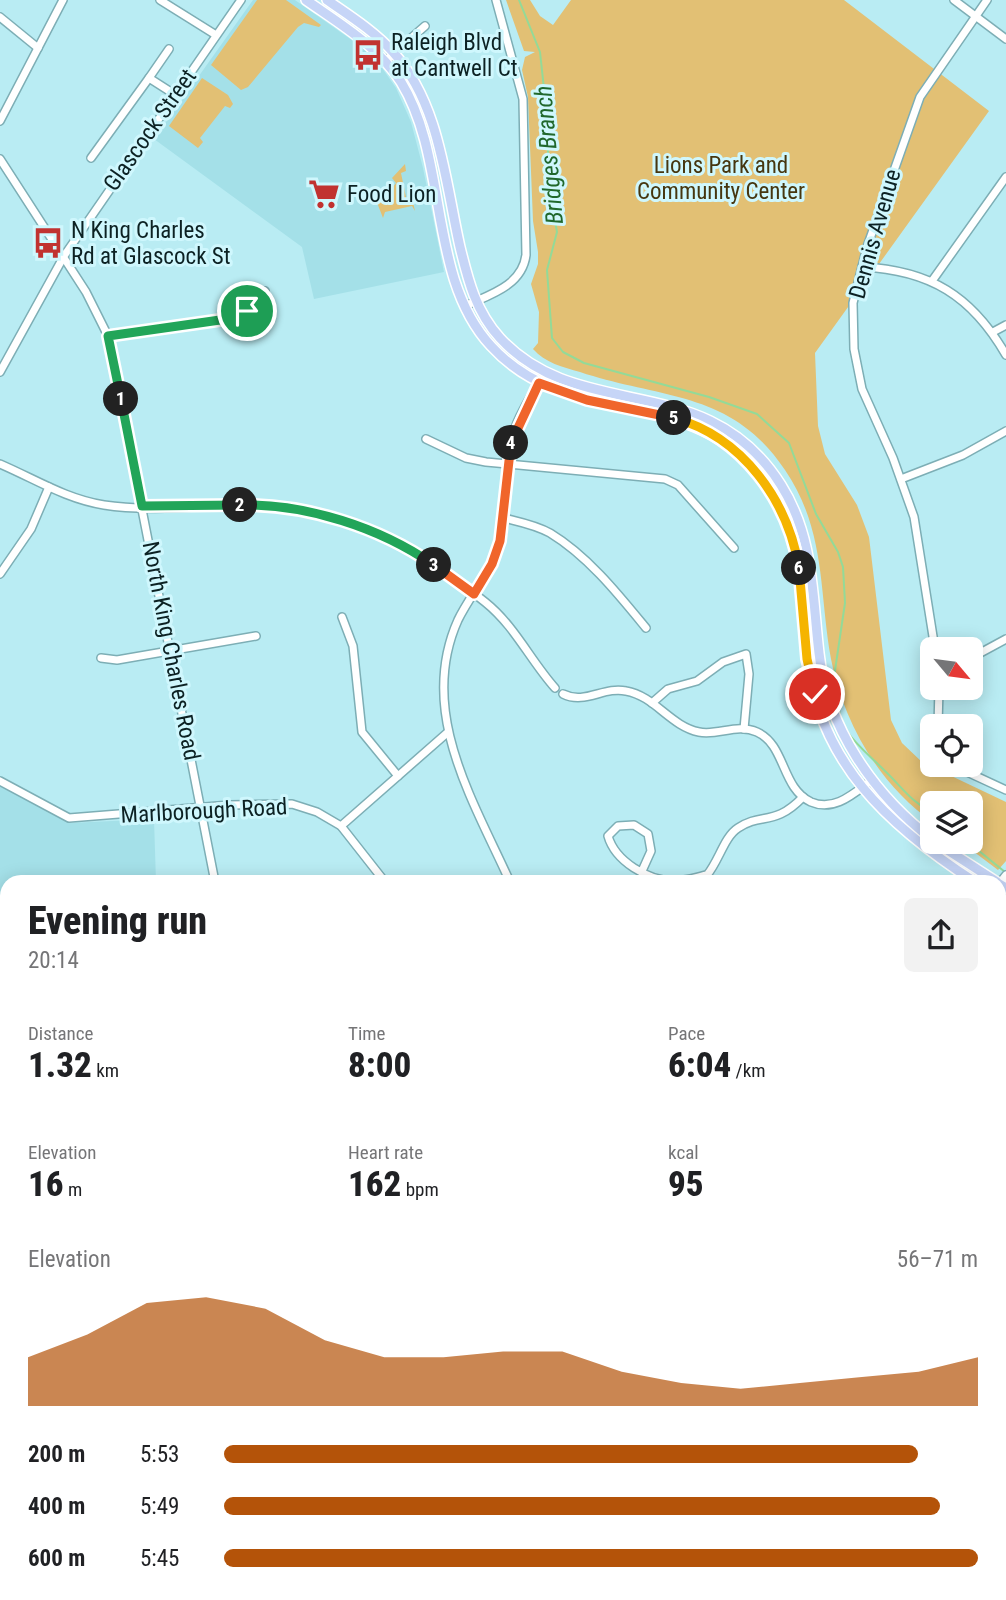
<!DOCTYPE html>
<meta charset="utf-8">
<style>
:root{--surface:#fff;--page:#f2f2f2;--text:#202124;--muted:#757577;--accent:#b45309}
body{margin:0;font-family:"Roboto Condensed",sans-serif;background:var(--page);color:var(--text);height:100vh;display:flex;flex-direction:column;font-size:26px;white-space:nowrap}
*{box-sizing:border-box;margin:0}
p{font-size:23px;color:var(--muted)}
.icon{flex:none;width:38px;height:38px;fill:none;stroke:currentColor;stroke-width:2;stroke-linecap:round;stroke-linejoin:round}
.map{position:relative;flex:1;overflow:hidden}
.details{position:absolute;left:0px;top:875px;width:1006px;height:726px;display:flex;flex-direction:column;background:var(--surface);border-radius:21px 21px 0 0;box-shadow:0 4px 18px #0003}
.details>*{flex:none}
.needle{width:46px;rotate:119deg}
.fabs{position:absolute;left:920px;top:637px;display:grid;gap:14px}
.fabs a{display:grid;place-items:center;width:63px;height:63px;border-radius:10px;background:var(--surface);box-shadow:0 4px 18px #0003;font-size:35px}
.pin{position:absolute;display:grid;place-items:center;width:60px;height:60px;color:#fff;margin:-30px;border:4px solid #fff;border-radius:50%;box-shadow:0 2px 7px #0007}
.km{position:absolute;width:35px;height:35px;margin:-18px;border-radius:50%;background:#222;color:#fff;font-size:19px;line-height:35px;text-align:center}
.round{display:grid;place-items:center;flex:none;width:74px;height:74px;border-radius:10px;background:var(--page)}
.overview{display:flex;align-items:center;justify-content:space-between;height:119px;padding:0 28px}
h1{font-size:38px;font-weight:800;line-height:52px}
.figures{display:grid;grid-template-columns:repeat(3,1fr);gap:10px;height:119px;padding:7px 28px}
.figures div{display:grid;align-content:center}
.figures b{font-size:35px;font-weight:800}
.figures small{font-size:19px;font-weight:400}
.figures p{font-size:19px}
.chart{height:196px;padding:14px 28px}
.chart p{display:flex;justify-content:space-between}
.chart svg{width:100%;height:126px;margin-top:7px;fill:var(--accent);opacity:.7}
ul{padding:0 28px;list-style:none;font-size:23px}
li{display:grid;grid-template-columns:112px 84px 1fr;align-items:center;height:52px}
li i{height:18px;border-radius:9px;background:var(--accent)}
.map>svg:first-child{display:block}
</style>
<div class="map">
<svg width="1006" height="1600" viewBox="0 0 1006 1600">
<rect width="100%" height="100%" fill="#b9ecf3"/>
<g fill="#a4e0e8">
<polygon points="253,0 295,0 373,55 396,88 411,122 423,168 444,272 314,299 302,247 154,139"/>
<polygon points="0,786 70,823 154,819 156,882 7,882 7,1064 0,1052"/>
</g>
<g fill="#e2c074">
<polygon points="257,0 286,0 321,25 319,27 304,23 298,27 248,87 241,90 211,65"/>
<path d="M 506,0 L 530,0 L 540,16 L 553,25 L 571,0 L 844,0 L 989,111 L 815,353 L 818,426 L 825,454 L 857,505 L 869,537 L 891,720 L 902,743 L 922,762 L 1006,802 L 1006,861 L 998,870 L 961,842 L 971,842 L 971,803 L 933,803 L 933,822 C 880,786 843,722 831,659 C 819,592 826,530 785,470 C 732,390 660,399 580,372 C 563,367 545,363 533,349 L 538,343 L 539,312 L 531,284 L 538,264 L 538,252 L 533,221 L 528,97 L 522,70 L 525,57 L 535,52 L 524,51 Z"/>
<polygon points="202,78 228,95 233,104 230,108 225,106 200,138 203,142 198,148 169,126"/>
<polygon points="405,164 406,171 401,173 407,202 413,202 415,211 412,206 385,212 383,218 376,200 377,197 382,201 396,183 392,178"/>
<polygon points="1006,1118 1006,1497 999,1493 999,1121"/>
<polygon points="0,1279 7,1283 7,1594 186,1594 164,1600 0,1600"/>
<polygon points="999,1563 1006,1566 1006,1600 193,1600 213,1594 369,1594 399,1598 407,1594 999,1594"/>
</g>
<polygon fill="#93da98" points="113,1594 213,1594 193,1600 94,1600"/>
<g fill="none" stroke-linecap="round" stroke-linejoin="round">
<g stroke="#93da98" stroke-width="2">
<polyline points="519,0 540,52 548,126 548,183 557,232 547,270 552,338 563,352 584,363 709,397 757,414 789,443 816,514 838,552 843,567 845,603 833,684 840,715"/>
<path d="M 846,730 C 857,746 870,756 884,770 C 901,786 911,802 933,813"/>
<polyline points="968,842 1005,872"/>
</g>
<defs>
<g id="minor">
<polyline points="160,0 216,35"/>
<polyline points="954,0 1006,39"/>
<polyline points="0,17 38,48"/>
<polyline points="385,61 425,26"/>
<polyline points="149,78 169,49"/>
<polyline points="0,121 63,0"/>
<polyline points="91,158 149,78 174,94"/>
<polyline points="0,159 86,292 108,336 215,882"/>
<path d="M 862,267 C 930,270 972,296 1006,355"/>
<polyline points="932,281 1006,177"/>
<path d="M 465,306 C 489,295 522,286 526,255 L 523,99 L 496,0"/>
<polyline points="993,332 1006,325"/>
<polyline points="108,336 220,320 247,311 265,291"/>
<polyline points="0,372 64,256 241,0"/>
<polyline points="426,439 466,458 486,462 665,479 678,485 734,548"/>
<path d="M 0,464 C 35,479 66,499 104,505 C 155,513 211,503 263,505 C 344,507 424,553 485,602 C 515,626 530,660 555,688"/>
<polyline points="901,479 963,455 1006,431"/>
<path d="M 504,518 C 520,522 536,525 550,533 C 588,556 619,595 646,628"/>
<polyline points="0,574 31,529 49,487"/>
<polyline points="342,617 353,646 362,732 398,776"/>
<polyline points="935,649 914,517 893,458 862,389 854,349 853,303 867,247 920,97 987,0"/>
<polyline points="101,658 117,660 256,636"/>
<polyline points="971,658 1006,639"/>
<path d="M 563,694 C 585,705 604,686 626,691 C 655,696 670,726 699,732 C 718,736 737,723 757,732 C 786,745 781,788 811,802 C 834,812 853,794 872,780"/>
<polyline points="652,703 668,689 697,681 723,662 746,654 749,674 744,729"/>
<polyline points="938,726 939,688"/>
<polyline points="933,745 929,756 933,758"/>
<polyline points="952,765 1006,790"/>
<polyline points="0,781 69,818 230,805 292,804 317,812 341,826 385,882"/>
<polyline points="341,826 447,733"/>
<path d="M 642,871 L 651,851 L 648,834 L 634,825 L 618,826 L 608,836 C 615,861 648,881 674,881 C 685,881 697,877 707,875 C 719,861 724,837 738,828 C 762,812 774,827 803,797"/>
<path d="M 510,882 C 473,800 417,711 458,620 C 471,593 493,570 501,540 C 509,506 502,468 513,434 C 519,413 534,392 545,373"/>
<polyline points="999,884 1006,875"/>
<polyline points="0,1164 7,1162"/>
<polyline points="0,1269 7,1273"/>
</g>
<g id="major">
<path d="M 306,0 C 340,24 378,46 401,82 C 449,160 427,277 491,346 C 572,435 699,378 771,491 C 802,541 801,597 807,653 C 817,762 890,827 975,882"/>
<path d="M 327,0 C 350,16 374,31 393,52 C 440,104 445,181 460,247 C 468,280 476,312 500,338 C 580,425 707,367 781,485 C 814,537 812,594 819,653 C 827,728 874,795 933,840"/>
<polyline points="935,842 997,882"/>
<polyline points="999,884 1006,888"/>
<polyline points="999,898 1006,903"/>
</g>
</defs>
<use href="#minor" stroke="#7daeb5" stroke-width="10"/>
<use href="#major" stroke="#fff" stroke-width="12"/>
<use href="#minor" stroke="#fff" stroke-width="7"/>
<use href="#major" stroke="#c6d5f7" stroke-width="9"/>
</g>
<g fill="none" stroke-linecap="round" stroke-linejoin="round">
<defs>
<polyline id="split-1" points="121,399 108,336 220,320 247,311"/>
<polyline id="split-2" points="121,399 142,506 240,505"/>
<path id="split-3" d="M 240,505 C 307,504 379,527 434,565"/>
<polyline id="split-4" points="434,565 474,594 492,564 500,541 511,443"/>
<polyline id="split-5" points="511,443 539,383 587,400 674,418"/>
<path id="split-6" d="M 674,418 C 743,437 788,501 799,568"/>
<polyline id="split-7" points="799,568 807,659 815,694"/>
</defs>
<use href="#split-1" stroke="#fff" stroke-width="14"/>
<use href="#split-2" stroke="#fff" stroke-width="14"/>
<use href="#split-3" stroke="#fff" stroke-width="14"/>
<use href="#split-4" stroke="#fff" stroke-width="14"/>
<use href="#split-5" stroke="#fff" stroke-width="14"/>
<use href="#split-6" stroke="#fff" stroke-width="14"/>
<use href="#split-7" stroke="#fff" stroke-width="14"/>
<use href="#split-1" stroke="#22a559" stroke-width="9"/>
<use href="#split-2" stroke="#22a559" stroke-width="9"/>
<use href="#split-3" stroke="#22a559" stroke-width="9"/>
<use href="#split-4" stroke="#f0652b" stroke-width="9"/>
<use href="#split-5" stroke="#f0652b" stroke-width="9"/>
<use href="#split-6" stroke="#f5b400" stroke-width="9"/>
<use href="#split-7" stroke="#f5b400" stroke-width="9"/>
</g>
<defs>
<symbol id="bus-bare" viewBox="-9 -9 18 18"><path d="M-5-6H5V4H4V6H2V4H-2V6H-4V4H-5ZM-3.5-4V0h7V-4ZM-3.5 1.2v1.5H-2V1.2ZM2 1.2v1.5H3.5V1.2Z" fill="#c13230" stroke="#cff7fd" stroke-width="2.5" paint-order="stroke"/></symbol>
<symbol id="supermarket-bare" viewBox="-9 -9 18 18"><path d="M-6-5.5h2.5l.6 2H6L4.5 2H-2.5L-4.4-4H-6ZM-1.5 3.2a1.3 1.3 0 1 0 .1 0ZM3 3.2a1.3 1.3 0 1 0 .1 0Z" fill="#c13230" stroke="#cff7fd" stroke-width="2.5" paint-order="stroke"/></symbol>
</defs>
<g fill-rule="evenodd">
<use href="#bus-bare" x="346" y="33" width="44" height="44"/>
<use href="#supermarket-bare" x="302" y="172" width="44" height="44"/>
<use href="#bus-bare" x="26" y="221" width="44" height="44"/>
</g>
<g text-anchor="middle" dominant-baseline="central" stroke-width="6" stroke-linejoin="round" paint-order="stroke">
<g font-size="23" fill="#0c2123" stroke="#cff7fd" text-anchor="start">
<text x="391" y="42">Raleigh Blvd<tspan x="391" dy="26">at Cantwell Ct</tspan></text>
<text x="347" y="194">Food Lion</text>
<text x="71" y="230">N King Charles<tspan x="71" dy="26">Rd at Glascock St</tspan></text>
</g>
<g font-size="23" fill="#0c2123" stroke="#cff7fd">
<text transform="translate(150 130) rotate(-55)">Glascock Street</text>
<text transform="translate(875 234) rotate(-74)">Dennis Avenue</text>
<text transform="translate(171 651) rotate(79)">North King Charles Road</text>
<text transform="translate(204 811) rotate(-3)">Marlborough Road</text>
</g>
<g font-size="23" fill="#46360f" stroke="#cff7fd">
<text x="721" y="165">Lions Park and<tspan x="721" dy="26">Community Center</tspan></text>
</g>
<g font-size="24" font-style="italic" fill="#20682c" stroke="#cff7fd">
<text transform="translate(549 155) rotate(-95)">Bridges Branch</text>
</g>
</g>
</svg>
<div class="fabs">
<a><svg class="needle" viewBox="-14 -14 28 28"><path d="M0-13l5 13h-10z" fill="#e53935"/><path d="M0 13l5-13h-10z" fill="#757577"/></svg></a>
<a><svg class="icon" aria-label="locate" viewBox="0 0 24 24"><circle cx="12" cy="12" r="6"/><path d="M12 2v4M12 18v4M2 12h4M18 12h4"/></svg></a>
<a><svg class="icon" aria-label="layers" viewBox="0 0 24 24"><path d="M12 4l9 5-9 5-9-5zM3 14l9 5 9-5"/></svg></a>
</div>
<div class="pin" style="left:247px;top:311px;background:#1e9e55"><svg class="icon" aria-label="arrive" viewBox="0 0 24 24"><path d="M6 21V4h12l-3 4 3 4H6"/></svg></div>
<div class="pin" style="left:815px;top:694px;background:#d93025"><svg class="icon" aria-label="check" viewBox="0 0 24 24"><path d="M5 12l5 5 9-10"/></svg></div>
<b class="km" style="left:121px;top:399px">1</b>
<b class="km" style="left:240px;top:505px">2</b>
<b class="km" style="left:434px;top:565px">3</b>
<b class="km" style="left:511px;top:443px">4</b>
<b class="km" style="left:674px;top:418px">5</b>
<b class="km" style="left:799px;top:568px">6</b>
<section class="details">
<div class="overview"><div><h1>Evening run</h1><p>20:14</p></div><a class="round"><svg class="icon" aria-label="share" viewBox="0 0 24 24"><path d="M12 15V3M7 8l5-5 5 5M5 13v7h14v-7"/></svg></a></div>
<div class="figures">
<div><p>Distance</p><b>1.32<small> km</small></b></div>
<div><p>Time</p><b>8:00</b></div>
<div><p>Pace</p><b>6:04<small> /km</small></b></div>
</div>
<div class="figures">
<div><p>Elevation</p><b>16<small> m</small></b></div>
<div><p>Heart rate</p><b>162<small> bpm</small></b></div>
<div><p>kcal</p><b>95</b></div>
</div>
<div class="chart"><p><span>Elevation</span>56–71 m</p>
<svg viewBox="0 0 160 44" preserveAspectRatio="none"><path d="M0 44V27L10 19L20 8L30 6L40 10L50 21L60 27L70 27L80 25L90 25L100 32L110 36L120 38L130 36L140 34L150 32L160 27V44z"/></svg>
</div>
<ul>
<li><b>200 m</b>5:53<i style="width:92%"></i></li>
<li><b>400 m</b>5:49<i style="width:95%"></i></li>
<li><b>600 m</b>5:45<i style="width:100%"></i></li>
</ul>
</section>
</div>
